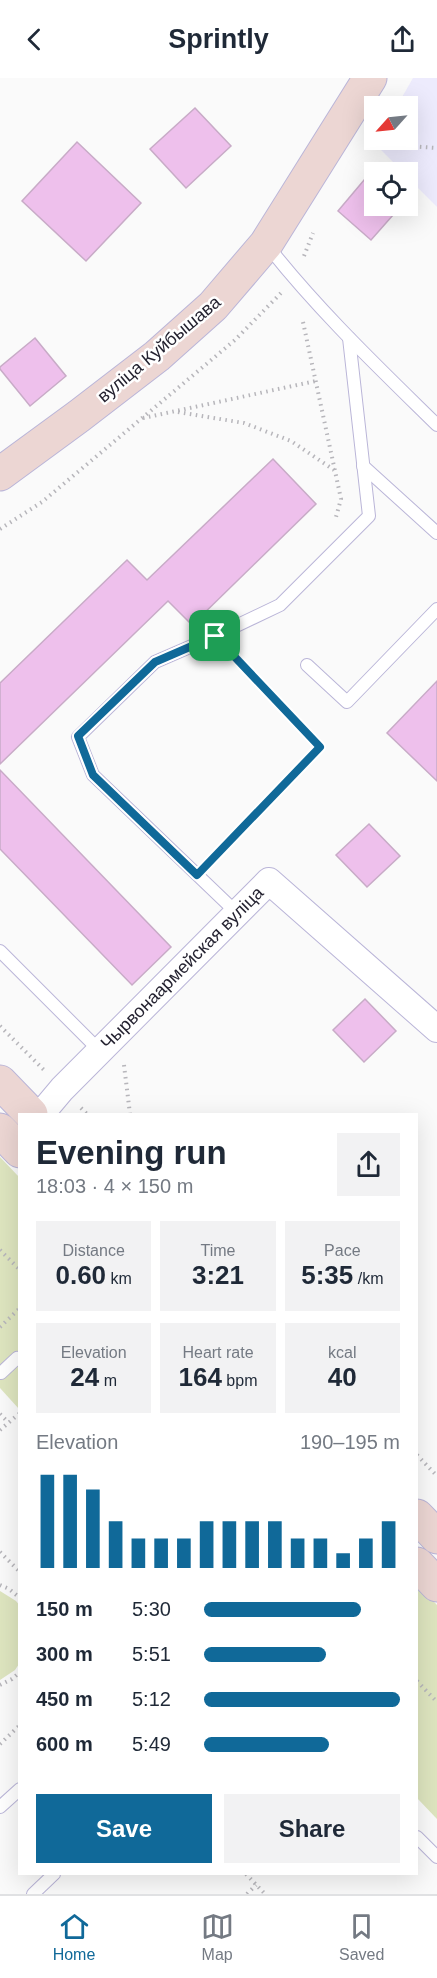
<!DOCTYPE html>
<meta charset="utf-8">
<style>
:root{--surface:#fff;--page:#f2f2f3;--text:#1f2937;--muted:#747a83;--line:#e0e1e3;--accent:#106999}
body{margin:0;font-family:Arial,sans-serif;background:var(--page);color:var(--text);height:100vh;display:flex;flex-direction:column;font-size:22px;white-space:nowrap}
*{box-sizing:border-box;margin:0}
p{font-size:20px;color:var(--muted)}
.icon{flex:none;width:33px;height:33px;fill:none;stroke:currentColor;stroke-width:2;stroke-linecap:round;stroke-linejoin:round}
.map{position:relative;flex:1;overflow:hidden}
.side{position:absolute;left:18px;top:1035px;width:400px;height:762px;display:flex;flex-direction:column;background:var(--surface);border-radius:0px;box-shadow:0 6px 24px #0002}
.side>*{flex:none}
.needle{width:39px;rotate:243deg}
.tools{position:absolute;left:364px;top:18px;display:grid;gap:12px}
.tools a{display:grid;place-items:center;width:54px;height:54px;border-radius:0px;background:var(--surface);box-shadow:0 6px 24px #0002;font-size:30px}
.pin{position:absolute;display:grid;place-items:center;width:51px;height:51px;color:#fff;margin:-26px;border-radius:12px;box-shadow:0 3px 9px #0006}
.round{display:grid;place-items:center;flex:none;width:63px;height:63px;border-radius:0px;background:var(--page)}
.overview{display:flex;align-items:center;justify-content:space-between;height:102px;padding:0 18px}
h1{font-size:33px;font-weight:700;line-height:45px}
.metrics{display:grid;grid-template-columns:repeat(3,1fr);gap:9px;height:102px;padding:6px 18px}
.metrics div{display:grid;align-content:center;border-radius:0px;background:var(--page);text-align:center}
.metrics b{font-size:26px;font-weight:700}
.metrics small{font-size:16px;font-weight:400}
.metrics p{font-size:16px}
.chart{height:168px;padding:12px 18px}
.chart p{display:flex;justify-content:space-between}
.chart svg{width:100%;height:108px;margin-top:6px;stroke:var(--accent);stroke-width:6}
.action{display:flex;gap:12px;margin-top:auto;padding:12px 18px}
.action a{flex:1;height:69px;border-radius:0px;background:var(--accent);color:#fff;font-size:24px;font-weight:700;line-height:69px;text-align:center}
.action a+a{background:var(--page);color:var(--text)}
ul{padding:0 18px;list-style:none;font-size:20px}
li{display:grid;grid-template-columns:96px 72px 1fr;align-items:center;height:45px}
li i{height:15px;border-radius:8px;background:var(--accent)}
header{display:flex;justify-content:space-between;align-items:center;height:78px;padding:0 18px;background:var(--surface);font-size:27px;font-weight:700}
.tabs{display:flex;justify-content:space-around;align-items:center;height:84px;border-top:2px solid var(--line);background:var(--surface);font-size:16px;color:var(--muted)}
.tabs a{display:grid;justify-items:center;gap:3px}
.tabs .active{color:var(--accent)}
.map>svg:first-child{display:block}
</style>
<header><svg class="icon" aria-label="back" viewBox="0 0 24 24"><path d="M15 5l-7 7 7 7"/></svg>Sprintly<svg class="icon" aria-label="share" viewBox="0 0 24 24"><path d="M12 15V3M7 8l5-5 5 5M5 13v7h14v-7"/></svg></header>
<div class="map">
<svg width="437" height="1816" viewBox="0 0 437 1816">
<rect width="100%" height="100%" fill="#fafafa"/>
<polygon fill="#edebfd" points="413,0 437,0 437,129 408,100 408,94 403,94 375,66 377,62 408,62 408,28 397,28"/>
<g fill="#dee5bf">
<polygon points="0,1079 19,1099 19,1331 0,1310"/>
<polygon points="417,1506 437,1527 437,1741 417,1720"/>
<polygon points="0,1513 16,1523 20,1528 19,1586 15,1592 0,1602"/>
</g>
<g fill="#eec0ec" stroke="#c8abc7" stroke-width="1.5">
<polygon points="195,30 231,68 186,110 150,71"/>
<polygon points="77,64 141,125 86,183 22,123"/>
<polygon points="375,89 375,128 401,128 371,162 338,133"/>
<polygon points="35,260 66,298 30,328 0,291 0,289"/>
<polygon points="273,381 316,426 192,547 168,523 0,686 0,605 127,482 147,502"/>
<polygon points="437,603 437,703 387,655"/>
<polygon points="0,692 171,869 132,907 0,771"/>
<polygon points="369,746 400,778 367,809 336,777"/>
<polygon points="365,921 396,953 364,984 333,952"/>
</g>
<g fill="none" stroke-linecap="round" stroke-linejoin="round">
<defs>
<g id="lane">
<path d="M 267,167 C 318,232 378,289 437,347"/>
<polyline points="363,388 437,455"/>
<polyline points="307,587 347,624 437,531"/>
<polyline points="237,835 93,697 78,659 155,584 215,558 280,527 369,438 349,260"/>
<polyline points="0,873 100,973"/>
<polyline points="1,1295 17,1280 20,1282"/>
<polyline points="0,1729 20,1711"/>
<polyline points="417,1759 437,1779"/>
<polyline points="33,1816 54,1796"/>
</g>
<polyline id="street" points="41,1036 62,1011 269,803 437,951"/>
<g id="secondary">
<polyline points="0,396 79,338 157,278 213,228 266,166 370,0"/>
<polyline points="0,1004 31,1036"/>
<polyline points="0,1052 20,1073"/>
<polyline points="417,1438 437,1459"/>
<polyline points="417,1486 437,1507"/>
</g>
</defs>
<use href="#lane" stroke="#bab5d8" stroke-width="14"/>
<use href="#street" stroke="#bab5d8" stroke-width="28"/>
<use href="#secondary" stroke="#bab5d8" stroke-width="35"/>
<g stroke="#b7b6bb" stroke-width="4" stroke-dasharray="1.5 4.5" stroke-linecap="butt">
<polyline points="366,65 437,70"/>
<polyline points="304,178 313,155"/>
<polyline points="303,244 341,421 336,439"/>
<polyline points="178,334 244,345 291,363 334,392"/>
<polyline points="143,340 316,303"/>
<polyline points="0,451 42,424 160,325 235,262 281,215"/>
<polyline points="210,783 320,669 230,574"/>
<polyline points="0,948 44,992"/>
<polyline points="124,987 130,1036"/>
<polyline points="81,1030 87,1036"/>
<polyline points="0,1172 20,1192"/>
<polyline points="0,1249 20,1230"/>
<polyline points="0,1336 8,1344"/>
<polyline points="0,1352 20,1335"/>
<polyline points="417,1377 437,1398"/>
<polyline points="0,1474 20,1494"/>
<polyline points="0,1507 9,1511 20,1520"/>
<polyline points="417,1603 437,1624"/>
<polyline points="0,1607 12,1601 20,1594"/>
<polyline points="0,1666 20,1647"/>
<polyline points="246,1796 265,1816"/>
<polyline points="247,1816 256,1807"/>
</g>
<use href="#lane" stroke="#fff" stroke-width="12"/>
<use href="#street" stroke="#fff" stroke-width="26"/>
<use href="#secondary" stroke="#ecd6d3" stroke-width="33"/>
</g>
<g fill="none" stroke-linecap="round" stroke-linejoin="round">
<defs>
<polygon id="route" points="215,558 320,669 197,797 93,697 78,658 155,584"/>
</defs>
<use href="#route" stroke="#fff" stroke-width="12"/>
<use href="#route" stroke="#106999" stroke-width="8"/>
</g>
<g text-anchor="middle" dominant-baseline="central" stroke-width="5" stroke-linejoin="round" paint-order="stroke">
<g font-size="18" fill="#252331" stroke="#fff">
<text transform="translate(159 271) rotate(-40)">вуліца Куйбышава</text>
<text transform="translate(182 890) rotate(-45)">Чырвонаармейская вуліца</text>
</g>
</g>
</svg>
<div class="tools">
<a><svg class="needle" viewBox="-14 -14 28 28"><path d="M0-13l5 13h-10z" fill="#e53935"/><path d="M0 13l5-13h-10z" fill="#747a83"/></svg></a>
<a><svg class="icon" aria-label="locate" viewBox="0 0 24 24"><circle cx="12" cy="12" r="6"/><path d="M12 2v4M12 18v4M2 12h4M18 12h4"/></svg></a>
</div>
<div class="pin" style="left:215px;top:558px;background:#1e9e55"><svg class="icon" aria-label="arrive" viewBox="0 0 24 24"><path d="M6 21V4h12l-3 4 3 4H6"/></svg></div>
<section class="side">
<div class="overview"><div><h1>Evening run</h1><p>18:03 · 4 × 150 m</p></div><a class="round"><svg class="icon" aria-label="share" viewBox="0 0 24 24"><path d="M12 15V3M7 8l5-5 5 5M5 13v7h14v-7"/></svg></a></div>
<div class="metrics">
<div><p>Distance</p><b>0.60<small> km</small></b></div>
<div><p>Time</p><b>3:21</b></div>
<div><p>Pace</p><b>5:35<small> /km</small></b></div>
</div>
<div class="metrics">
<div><p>Elevation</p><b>24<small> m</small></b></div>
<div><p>Heart rate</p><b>164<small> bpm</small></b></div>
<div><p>kcal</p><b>40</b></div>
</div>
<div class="chart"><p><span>Elevation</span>190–195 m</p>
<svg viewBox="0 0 160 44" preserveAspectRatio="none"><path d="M5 44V6M15 44V6M25 44V12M35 44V25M45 44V32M55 44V32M65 44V32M75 44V25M85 44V25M95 44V25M105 44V25M115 44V32M125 44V32M135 44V38M145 44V32M155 44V25"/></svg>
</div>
<ul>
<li><b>150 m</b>5:30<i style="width:80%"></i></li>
<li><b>300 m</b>5:51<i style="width:62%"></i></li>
<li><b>450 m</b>5:12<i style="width:100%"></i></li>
<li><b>600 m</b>5:49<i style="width:64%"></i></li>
</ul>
<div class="action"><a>Save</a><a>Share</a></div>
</section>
</div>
<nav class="tabs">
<a class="active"><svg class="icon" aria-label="home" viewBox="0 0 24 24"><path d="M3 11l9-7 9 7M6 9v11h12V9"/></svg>Home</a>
<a><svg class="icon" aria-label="map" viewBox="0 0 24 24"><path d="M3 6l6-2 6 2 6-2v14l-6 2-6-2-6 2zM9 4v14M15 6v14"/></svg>Map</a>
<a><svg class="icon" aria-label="saved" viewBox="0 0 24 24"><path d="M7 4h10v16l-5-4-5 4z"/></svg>Saved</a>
</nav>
